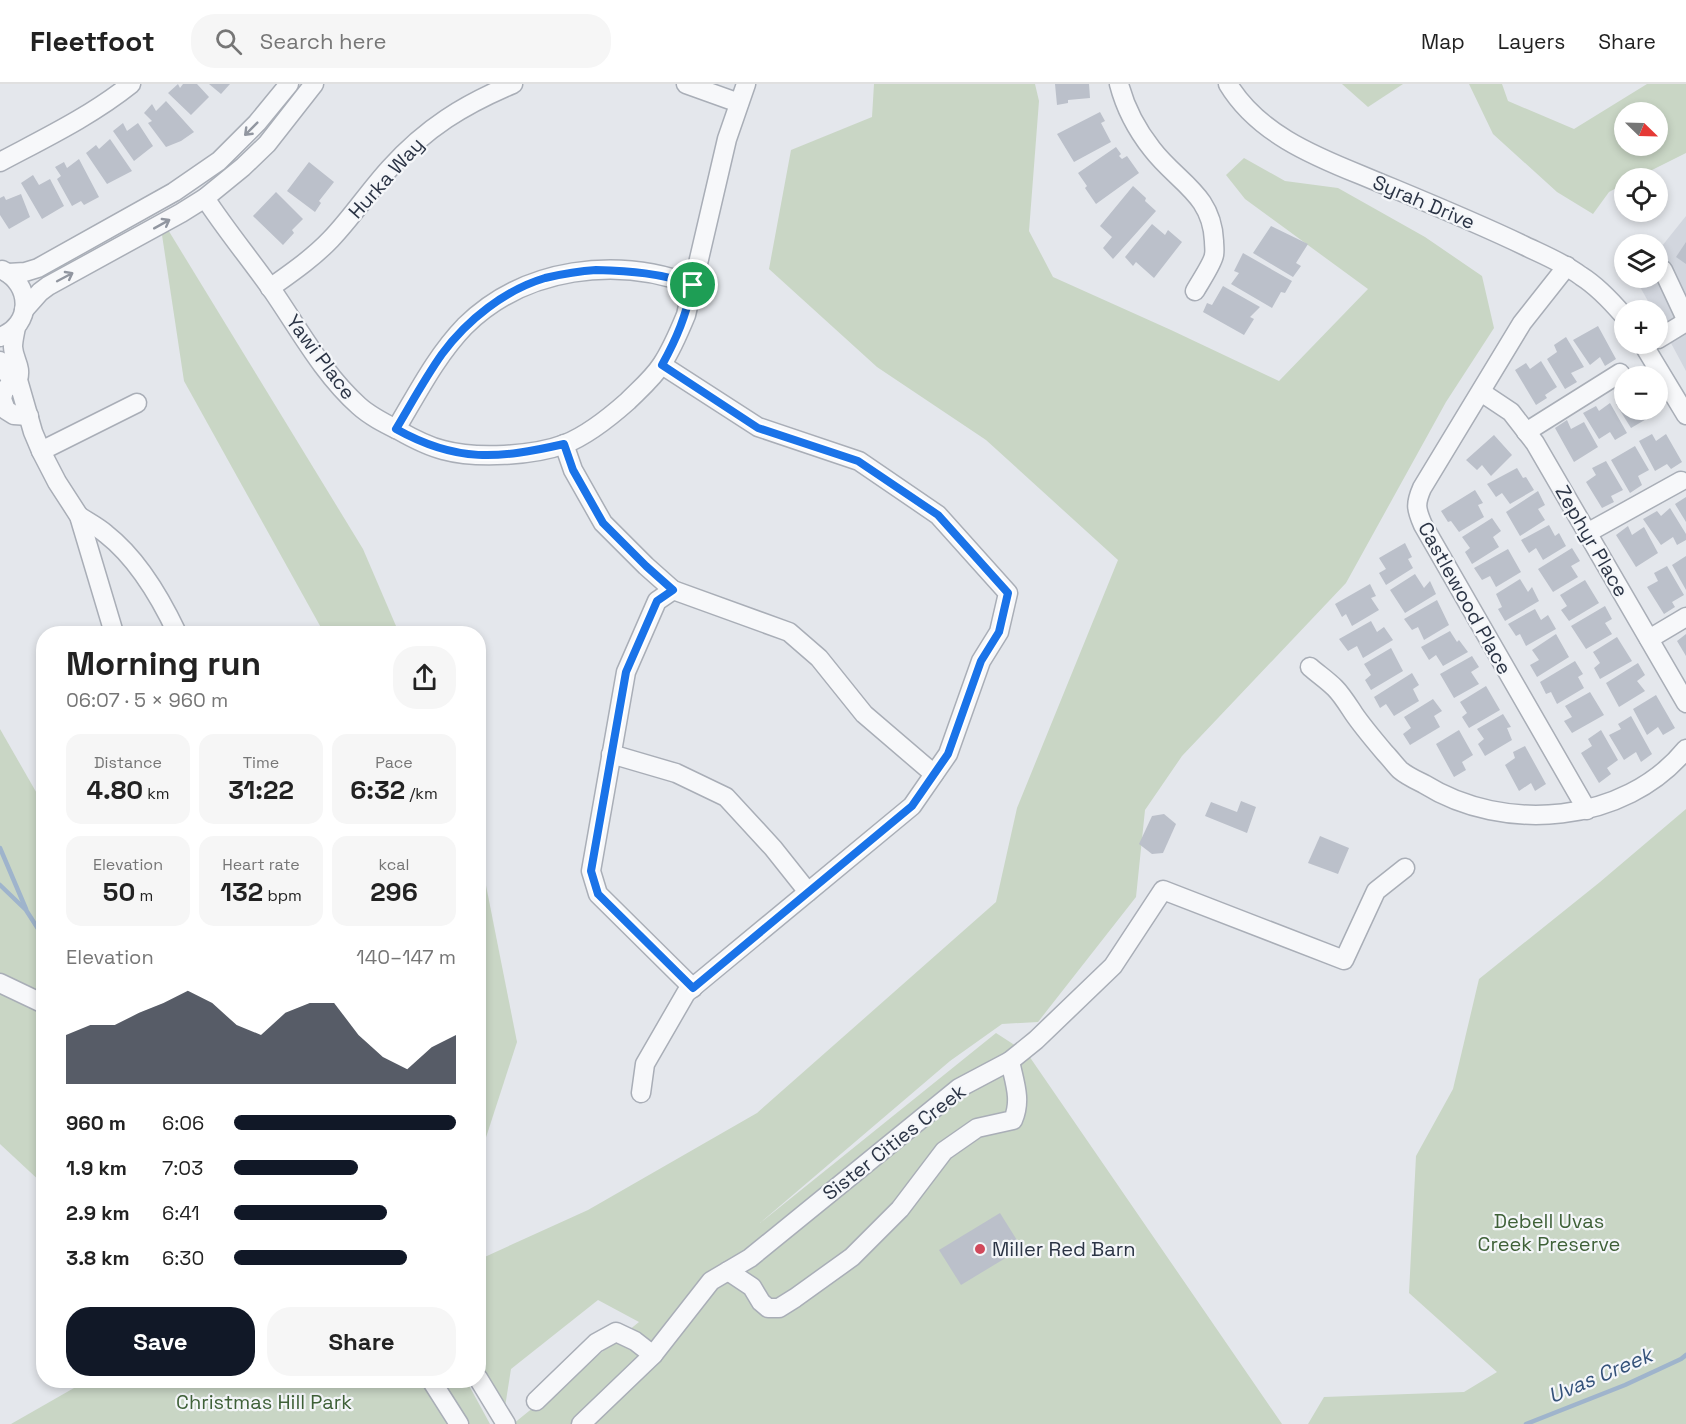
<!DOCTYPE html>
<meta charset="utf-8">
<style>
:root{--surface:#fff;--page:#f6f6f6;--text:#222;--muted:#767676;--line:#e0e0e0;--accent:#111827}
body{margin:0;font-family:"Space Grotesk",sans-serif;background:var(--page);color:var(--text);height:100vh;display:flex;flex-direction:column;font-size:22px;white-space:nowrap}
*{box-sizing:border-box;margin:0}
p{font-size:20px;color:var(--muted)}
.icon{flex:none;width:33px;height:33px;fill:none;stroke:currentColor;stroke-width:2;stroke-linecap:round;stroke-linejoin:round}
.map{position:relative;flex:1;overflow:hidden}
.panel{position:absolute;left:36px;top:542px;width:450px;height:762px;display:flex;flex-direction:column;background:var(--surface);border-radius:24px;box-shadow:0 3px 9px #0003}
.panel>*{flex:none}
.needle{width:39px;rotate:113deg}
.fabs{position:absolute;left:1614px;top:18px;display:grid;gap:12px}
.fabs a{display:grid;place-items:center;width:54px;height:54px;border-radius:50%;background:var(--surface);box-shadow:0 3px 9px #0003;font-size:30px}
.pin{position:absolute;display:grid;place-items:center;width:51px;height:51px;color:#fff;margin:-26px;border:3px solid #fff;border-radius:50%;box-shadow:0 2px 6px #0007}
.round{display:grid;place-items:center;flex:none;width:63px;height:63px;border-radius:24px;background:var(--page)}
.overview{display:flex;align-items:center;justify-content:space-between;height:102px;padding:0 30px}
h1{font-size:33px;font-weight:600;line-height:45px}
.stats{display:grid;grid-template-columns:repeat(3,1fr);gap:9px;height:102px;padding:6px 30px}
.stats div{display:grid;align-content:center;border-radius:15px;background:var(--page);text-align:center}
.stats b{font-size:26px;font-weight:600}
.stats small{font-size:16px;font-weight:400}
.stats p{font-size:16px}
.chart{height:168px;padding:12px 30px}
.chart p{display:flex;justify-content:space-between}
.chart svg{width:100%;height:108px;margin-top:6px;fill:var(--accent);opacity:.7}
.cta{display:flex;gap:12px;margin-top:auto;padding:12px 30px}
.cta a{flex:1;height:69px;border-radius:24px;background:var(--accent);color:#fff;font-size:24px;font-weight:600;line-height:69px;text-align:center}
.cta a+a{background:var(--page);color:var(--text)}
ul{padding:0 30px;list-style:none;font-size:20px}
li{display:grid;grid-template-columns:96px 72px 1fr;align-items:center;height:45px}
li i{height:15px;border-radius:8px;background:var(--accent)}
header{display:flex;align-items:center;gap:36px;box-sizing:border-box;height:84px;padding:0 30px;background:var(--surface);border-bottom:2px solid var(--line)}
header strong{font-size:28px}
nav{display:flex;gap:33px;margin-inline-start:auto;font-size:21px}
.search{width:420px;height:54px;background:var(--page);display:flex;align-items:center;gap:15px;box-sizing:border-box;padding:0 21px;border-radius:24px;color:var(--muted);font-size:22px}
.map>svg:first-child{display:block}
</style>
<header>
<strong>Fleetfoot</strong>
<div class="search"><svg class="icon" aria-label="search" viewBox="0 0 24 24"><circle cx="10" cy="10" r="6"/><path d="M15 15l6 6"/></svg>Search here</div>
<nav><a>Map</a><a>Layers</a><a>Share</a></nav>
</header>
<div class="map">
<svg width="1686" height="1340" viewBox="0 0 1686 1340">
<rect width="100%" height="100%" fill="#e4e7ec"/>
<polygon fill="#d2d6de" points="1686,132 1686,287 1658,235 1658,226 1653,226 1635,194 1658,194 1658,167"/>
<g fill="#c9d6c5" fill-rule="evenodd">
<polygon points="874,0 1035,0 1039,17 1029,147 1053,193 1171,246 1279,297 1368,205 1245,115 1226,91 1244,74 1285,97 1338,104 1425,153 1482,192 1494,244 1446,318 1346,499 1182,672 1145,726 1136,813 1038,938 1002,940 950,977 760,1139 996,949 1027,969 1282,1340 513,1340 639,1238 598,1216 511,1285 505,1323 479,1276 478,1176 588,1126 757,1029 996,818 1017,724 1118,476 986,356 877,283 769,185 791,66 872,33"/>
<polygon points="1342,0 1403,0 1368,23"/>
<path d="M 1469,0 L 1502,0 L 1508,17 L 1574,45 L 1647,0 L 1686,0 L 1686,69 L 1636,94 L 1624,94 L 1624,100 L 1609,108 L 1593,130 L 1557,108 L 1493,50 ZM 1624,28 L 1658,28 L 1658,62 L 1624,62 Z"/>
<polygon points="159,131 363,465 399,549 324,549 184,297"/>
<polygon points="0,645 43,720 43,1100 0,1060"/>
<polygon points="1686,725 1686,1340 1308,1340 1324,1313 1464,1308 1497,1288 1409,1209 1416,1072 1453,1005 1479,895 1600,798"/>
<polygon points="479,766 517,958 479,1075 478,1075"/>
<polygon points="88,1296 466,1296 490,1340 11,1340"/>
</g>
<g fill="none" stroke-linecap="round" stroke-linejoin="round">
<g stroke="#9fb4cc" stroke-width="4.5">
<polyline points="0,764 26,825"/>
<polyline points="0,801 26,826 44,854"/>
<polyline points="1526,1340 1625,1301 1681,1275 1686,1271"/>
</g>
</g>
<g fill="#bbc0ca">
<polygon points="178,0 180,4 183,0 197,0 209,13 191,31 168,9"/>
<polygon points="209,0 230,0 221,10"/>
<polygon points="1055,0 1089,0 1090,14 1068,16 1068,19 1057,21"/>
<polygon points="166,17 194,48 181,57 166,63 148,39 152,37 144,29 152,20 156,27"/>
<polygon points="1100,28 1105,37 1101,39 1111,58 1074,78 1057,50"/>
<polygon points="123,39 127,47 138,39 153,62 134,77 113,47"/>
<polygon points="110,55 132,87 107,100 86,69 96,61 99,65"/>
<polygon points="1116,63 1121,70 1119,72 1122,75 1127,72 1139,89 1096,120 1085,104 1087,102 1078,89"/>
<polygon points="79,75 99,113 84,121 81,117 72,122 57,95 61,92 55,83 64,78 67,84"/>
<polygon points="309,78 334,98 319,117 321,119 315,128 287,107"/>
<polygon points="33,91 39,101 50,95 64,122 42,135 21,99"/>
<polygon points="1133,102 1146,114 1145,117 1156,127 1113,175 1103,164 1112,153 1100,142"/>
<polygon points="276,108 303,135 292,146 294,149 283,161 253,132"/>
<polygon points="21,110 30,133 9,145 0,131 0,114 4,112 6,116"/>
<polygon points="1152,140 1165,151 1168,146 1182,158 1154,194 1136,178 1133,182 1125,173"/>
<polygon points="1271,142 1308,160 1296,179 1301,182 1293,193 1253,169"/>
<polygon points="1686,158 1686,180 1676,173"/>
<polygon points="1243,169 1292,197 1285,209 1281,208 1272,224 1231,200 1239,189 1234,187"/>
<polygon points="1223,202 1260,223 1250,233 1254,235 1244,251 1203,228 1207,219 1212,221"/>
<polygon points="1598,242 1616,275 1605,282 1600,273 1590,281 1573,256"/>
<polygon points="1566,253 1584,283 1571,289 1577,298 1565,305 1547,275 1557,268 1554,261"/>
<polygon points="1541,277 1557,303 1545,311 1547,314 1536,321 1515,286 1526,279 1530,285"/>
<polygon points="1624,314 1624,326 1652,326 1655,330 1631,344 1616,320"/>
<polygon points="1610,319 1627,349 1615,356 1610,348 1599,355 1583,329 1596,322 1599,327"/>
<polygon points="1567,336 1571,345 1584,338 1598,363 1574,378 1555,344"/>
<polygon points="1652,350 1656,357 1666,350 1682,378 1671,385 1667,380 1655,387 1639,357"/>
<polygon points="1494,351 1512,371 1491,392 1482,381 1477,386 1466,376"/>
<polygon points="1635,362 1649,386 1638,392 1642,401 1630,409 1611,376"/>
<polygon points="1606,377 1623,406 1611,412 1614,418 1602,424 1586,398 1596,391 1592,384"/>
<polygon points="1517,384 1523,394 1526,393 1534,406 1510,420 1502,409 1496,413 1487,400"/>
<polygon points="1475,406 1483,419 1478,421 1484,433 1459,448 1451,437 1448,438 1441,427"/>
<polygon points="1538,407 1545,421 1538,425 1545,436 1520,452 1506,428"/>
<polygon points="1686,413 1686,438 1675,420"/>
<polygon points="1670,424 1686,450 1686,456 1677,461 1673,453 1661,461 1643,435 1657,427 1661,432"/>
<polygon points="1492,434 1501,447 1493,453 1499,463 1472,480 1465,468 1470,464 1462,453"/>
<polygon points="1549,441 1555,452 1559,449 1566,462 1543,476 1536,464 1529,469 1521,456"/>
<polygon points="1628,442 1632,451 1644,443 1658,469 1636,483 1616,451"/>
<polygon points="1405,459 1412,473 1408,475 1413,484 1386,501 1379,489 1386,485 1379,474"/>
<polygon points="1572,464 1580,477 1571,482 1578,493 1553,508 1538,485"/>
<polygon points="1508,465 1521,488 1496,503 1490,492 1482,496 1474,484"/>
<polygon points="1686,472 1686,506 1672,481"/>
<polygon points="1667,482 1684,511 1672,518 1675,523 1664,530 1647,503 1658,497 1654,489"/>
<polygon points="1415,490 1424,504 1430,497 1436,510 1405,529 1390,506"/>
<polygon points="1520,495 1528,508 1532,503 1539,517 1505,537 1498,525 1502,523 1496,510"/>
<polygon points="1585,496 1599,519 1569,537 1561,526 1567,522 1560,511"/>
<polygon points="1370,500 1376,512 1371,514 1379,526 1352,542 1346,530 1342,533 1335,520"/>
<polygon points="1437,516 1449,541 1424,556 1418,543 1412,546 1404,535"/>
<polygon points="1605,522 1612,535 1605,539 1612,550 1586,565 1571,542"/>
<polygon points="1535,525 1541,536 1548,531 1556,545 1526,562 1520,550 1516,552 1508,540"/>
<polygon points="1371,537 1377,548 1384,543 1393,556 1363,574 1357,562 1348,567 1339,555"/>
<polygon points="1450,547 1457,558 1459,556 1468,568 1443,582 1436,571 1429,576 1421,563"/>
<polygon points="1556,550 1569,573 1537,593 1530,581 1539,576 1532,566"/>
<polygon points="1686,550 1686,572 1677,557"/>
<polygon points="1617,553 1632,577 1600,595 1594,584 1600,579 1593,568"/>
<polygon points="1391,564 1403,587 1371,606 1365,596 1371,591 1364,580"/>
<polygon points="1472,572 1479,583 1471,588 1479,600 1454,614 1440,590"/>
<polygon points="1575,577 1583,590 1578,593 1584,604 1557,620 1551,608 1546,610 1540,598"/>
<polygon points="1638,579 1645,591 1637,597 1645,607 1619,623 1606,599"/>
<polygon points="1412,589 1419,601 1413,605 1419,617 1394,632 1386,620 1380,624 1374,613"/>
<polygon points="1486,602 1500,626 1469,644 1462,633 1467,629 1460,618"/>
<polygon points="1590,608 1604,631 1572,649 1564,637 1572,633 1565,622"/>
<polygon points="1656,611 1675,644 1663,651 1658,643 1647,651 1633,625"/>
<polygon points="1433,615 1442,627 1434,632 1440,643 1410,661 1403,650 1411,644 1404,633"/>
<polygon points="1503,630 1511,643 1507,644 1512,656 1485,672 1478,660 1484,655 1477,645"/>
<polygon points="1631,632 1652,670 1641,678 1636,668 1624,676 1609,651 1621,645 1618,640"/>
<polygon points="1459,646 1473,671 1462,678 1466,686 1454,693 1436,660"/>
<polygon points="1601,646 1618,676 1607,684 1611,690 1599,699 1581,669 1592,662 1588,655"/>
<polygon points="1525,662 1546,700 1535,707 1531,699 1519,707 1505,681 1515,674 1513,668"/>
<polygon points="1241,717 1256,723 1247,749 1205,732 1211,718 1237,728"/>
<polygon points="1164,730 1176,740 1163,769 1152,770 1139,760 1152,732"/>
<polygon points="1320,752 1349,764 1338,790 1308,779"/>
<polygon points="1000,1129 1022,1164 961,1201 939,1166"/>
</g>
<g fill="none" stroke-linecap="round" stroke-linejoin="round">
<defs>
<g id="minor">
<polyline points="686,0 739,19"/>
<path d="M 1119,0 C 1125,23 1137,46 1152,65 C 1177,98 1212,110 1214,157 C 1214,161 1215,167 1214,171 C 1213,179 1200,198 1195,207"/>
<path d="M 1228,0 C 1257,48 1311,71 1361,91 C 1416,114 1471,136 1525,162 C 1544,171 1564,179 1581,192 C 1597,202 1612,218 1624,232"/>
<path d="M 0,78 C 45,54 91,32 131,0"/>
<path d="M 205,114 C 226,146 250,175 272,206 C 299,245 323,290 359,322 C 370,332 384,339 398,346 C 412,354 427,362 443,366 C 476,375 533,372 565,360 C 588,351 610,333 628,317 C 640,305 653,294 662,280 C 672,265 679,248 686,231 L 727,55 L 746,0"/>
<path d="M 1567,182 L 1522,239 L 1422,404 C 1415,420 1416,425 1423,441 L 1587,726"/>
<polyline points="1663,186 1686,235"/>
<polyline points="8,189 25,188 38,184 174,108 219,77 257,39 289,0"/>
<path d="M 270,204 C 291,189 313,174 331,155 C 352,133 369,107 390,84 C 426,44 463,21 513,0"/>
<polyline points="24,226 40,208 48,202 181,129 205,114 243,83 267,60 314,0"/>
<path d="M 16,243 C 15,249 13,256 13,263 C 14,277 22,282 18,296 L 33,348 L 41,367 L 57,398 L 79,432 L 114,549"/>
<path d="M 0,253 C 33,241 32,200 2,186"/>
<polyline points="1658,255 1686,238"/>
<polyline points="1643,260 1686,331"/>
<polyline points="0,277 10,294 18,296"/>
<polyline points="18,296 4,306 2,315 6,326 14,331 29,332"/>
<polyline points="1481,308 1511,328 1535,359 1686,619"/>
<path d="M 396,345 C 417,310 436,272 465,242 C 525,183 617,172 693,201"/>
<polyline points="1526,348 1620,289"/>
<polyline points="564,360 573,386 603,439 646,482 673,506"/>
<polyline points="41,367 137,319"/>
<path d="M 79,432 C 88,438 98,443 106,450 C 138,475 160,513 177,549"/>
<polyline points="1587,449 1681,397"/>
<polyline points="1649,555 1686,533"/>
<path d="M 1310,583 C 1318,590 1327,596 1335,604 C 1342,611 1348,621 1354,630 C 1363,643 1374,656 1385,669 C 1390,674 1395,681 1400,686 C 1407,692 1416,696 1424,700 C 1504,750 1625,740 1686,665"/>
<polyline points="611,670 676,689 726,713 773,764 808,808"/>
<polyline points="0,899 44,920"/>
<polyline points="693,904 598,810 591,787 626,588 657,517 673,506 789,548 819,574 864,630 934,690"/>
<polyline points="641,1009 645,980 686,909 912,722 948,670 981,577 999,548 1008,509 938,431 859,377 758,343 662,281"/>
<path d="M 728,1187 L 752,1203 L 761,1218 L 768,1224 L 779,1224 L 795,1214 L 852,1173 L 900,1125 L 944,1067 L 977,1044 L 1013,1036 C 1022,1016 1014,997 1010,977"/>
<polyline points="478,1294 506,1340"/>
<polyline points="431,1296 459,1340"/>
<polyline points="536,1317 596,1259 616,1248 635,1257 653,1271"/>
<polyline points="581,1340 653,1271 711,1197 750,1174 959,1004 1010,977 1036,956 1113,882 1163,806 1344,876 1376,807 1405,784"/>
</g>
</defs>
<use href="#minor" stroke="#a9aeb7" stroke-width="21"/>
<use href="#minor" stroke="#f7f8fa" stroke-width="18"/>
</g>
<defs><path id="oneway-shaft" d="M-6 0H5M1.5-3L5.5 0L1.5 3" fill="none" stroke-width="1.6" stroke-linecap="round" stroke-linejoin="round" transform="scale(1.5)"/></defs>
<g stroke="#9196a0">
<use href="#oneway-shaft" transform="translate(251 45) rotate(135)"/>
<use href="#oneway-shaft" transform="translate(162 140) rotate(-29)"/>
<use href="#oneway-shaft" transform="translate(65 193) rotate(-28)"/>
</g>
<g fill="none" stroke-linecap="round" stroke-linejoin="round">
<defs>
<path id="route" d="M 596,186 C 629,187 662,189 693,201 C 685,233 678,252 662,281 L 758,344 L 858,377 L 938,431 L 1008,509 L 999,548 L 981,577 L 948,670 L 912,722 L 693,904 L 598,810 L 591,787 L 626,588 L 657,517 L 673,506 L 646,482 L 603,439 L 573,386 L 564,360 C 498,375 457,379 396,345 C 411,320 425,294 442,270 C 467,236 505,206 545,194 C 562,190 579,187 596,186 Z"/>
</defs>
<use href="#route" stroke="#fff" stroke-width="12"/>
<use href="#route" stroke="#1a73e8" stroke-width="8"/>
</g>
<circle fill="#d1495b" stroke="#f4f6f9" stroke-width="2" cx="980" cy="1165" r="6"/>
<g text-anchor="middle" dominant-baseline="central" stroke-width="4.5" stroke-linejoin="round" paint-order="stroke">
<g font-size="20" fill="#2b3445" stroke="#f4f6f9">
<text transform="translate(386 94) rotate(-48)">Hurka Way</text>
<text transform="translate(1424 118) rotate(23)">Syrah Drive</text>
<text transform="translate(321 273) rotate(53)">Yawi Place</text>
<text transform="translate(1592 457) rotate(60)">Zephyr Place</text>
<text transform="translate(1465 514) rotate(61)">Castlewood Place</text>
<text transform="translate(894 1058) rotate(-38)">Sister Cities Creek</text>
</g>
<g font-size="20" fill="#3f6138" stroke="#f4f6f9">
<text x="1549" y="1137">Debell Uvas<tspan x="1549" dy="23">Creek Preserve</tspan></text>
<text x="264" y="1318">Christmas Hill Park</text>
</g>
<g font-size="20" fill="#2b3445" stroke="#f4f6f9" text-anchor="start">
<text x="992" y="1165">Miller Red Barn</text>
</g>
<g font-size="21" font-style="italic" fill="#34527a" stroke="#f4f6f9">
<text transform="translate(1600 1291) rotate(-23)">Uvas Creek</text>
</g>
</g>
</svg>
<div class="fabs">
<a><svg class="needle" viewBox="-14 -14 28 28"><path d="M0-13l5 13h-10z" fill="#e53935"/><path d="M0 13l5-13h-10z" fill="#767676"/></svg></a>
<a><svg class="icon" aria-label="locate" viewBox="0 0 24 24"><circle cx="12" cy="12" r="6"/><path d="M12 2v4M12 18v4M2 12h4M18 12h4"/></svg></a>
<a><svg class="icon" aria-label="layers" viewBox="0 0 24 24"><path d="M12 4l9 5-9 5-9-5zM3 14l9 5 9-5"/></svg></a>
<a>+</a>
<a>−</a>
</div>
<div class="pin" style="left:693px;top:201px;background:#1e9e55"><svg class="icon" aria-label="arrive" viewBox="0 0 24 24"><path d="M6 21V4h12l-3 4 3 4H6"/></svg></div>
<section class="panel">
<div class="overview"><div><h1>Morning run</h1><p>06:07 · 5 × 960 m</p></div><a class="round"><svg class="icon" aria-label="share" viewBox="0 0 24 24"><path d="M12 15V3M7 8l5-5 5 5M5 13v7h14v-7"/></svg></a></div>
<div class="stats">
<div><p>Distance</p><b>4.80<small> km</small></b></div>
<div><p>Time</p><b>31:22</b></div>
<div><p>Pace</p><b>6:32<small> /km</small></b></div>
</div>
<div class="stats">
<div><p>Elevation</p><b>50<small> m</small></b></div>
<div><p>Heart rate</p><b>132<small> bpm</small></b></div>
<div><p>kcal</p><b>296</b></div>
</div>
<div class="chart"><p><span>Elevation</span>140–147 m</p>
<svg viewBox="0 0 160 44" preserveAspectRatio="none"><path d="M0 44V24L10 20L20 20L30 15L40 11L50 6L60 11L70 20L80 24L90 15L100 11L110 11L120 24L130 33L140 38L150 29L160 24V44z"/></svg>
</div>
<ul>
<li><b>960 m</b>6:06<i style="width:100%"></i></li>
<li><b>1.9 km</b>7:03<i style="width:56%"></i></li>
<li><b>2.9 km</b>6:41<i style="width:69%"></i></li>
<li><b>3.8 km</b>6:30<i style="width:78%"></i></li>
</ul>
<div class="cta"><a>Save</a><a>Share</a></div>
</section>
</div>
